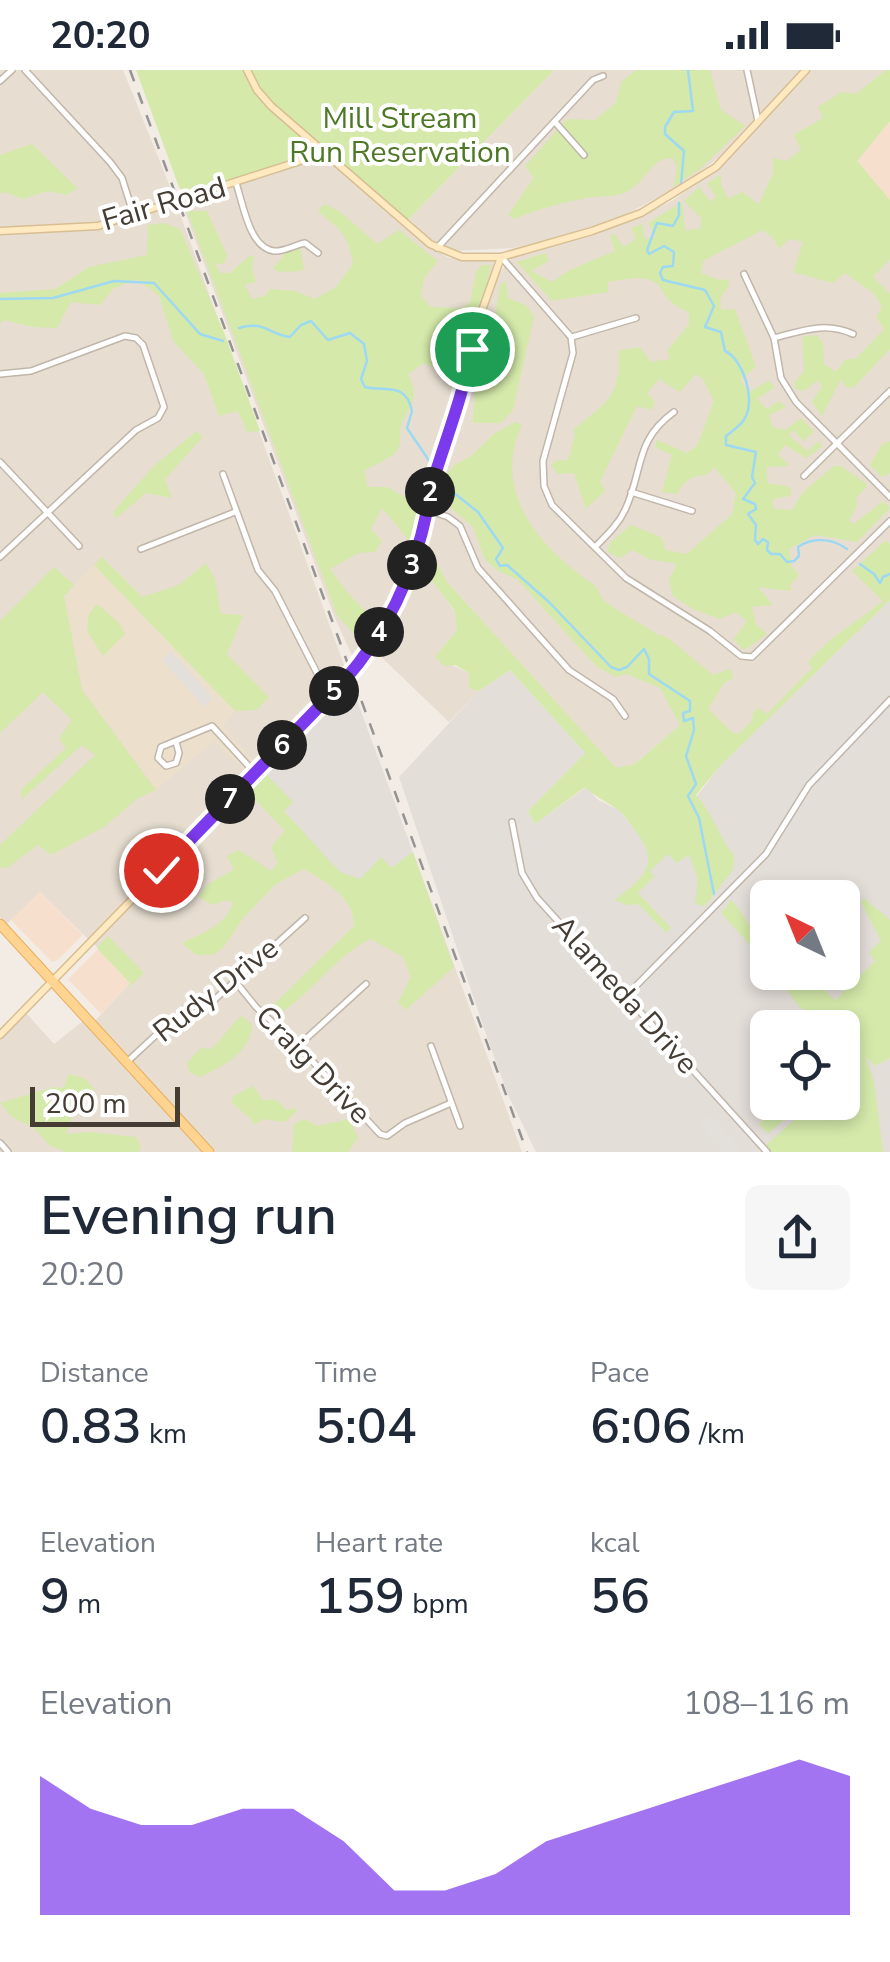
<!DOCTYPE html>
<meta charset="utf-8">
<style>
:root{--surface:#fff;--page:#f6f6f7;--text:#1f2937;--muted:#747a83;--accent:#7c3aed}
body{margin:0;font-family:"Nunito Sans",sans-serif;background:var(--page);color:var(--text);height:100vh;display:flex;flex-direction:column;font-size:38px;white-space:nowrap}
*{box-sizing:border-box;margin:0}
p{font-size:32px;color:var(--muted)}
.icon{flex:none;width:55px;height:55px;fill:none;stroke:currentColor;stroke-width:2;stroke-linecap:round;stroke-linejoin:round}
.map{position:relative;height:1082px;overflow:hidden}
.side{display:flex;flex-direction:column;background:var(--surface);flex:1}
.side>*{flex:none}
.needle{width:65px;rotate:317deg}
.controls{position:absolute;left:750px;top:810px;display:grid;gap:20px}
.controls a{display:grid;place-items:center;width:110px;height:110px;border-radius:15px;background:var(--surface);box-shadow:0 5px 15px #0003;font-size:50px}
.scale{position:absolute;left:30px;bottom:25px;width:150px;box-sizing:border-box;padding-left:10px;border:5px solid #453c34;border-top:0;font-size:28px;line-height:35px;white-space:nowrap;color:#453c34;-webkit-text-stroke:8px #fff;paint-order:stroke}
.pin{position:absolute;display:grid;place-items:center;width:85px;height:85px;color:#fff;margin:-42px;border:5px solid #fff;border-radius:50%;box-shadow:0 2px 10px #0007}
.km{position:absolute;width:50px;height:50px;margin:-25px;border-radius:50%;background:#222;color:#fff;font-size:28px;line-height:50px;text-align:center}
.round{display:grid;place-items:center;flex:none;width:105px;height:105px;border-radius:15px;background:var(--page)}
.headline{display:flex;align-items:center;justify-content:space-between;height:170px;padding:0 40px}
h1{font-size:55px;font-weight:600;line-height:75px}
.metrics{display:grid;grid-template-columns:repeat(3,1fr);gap:15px;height:170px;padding:10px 40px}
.metrics div{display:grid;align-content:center}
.metrics b{font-size:50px;font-weight:600}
.metrics small{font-size:28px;font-weight:400}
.metrics p{font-size:28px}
.chart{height:280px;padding:20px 40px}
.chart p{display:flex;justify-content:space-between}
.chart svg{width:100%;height:180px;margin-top:10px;fill:var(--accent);opacity:.7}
.status{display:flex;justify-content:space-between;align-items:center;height:70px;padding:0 50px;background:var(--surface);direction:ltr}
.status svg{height:28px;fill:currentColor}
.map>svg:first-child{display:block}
</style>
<div class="status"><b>20:20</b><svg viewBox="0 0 49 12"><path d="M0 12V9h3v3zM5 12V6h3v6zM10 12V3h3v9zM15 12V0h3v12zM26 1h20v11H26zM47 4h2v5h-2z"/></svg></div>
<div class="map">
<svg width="890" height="1082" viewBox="0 0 890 1082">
<rect width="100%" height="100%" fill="#f3ece4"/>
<g fill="#e7ded1">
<polygon points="0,0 123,0 175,129 99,153 0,158"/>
<polygon points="554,0 802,0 726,82 687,112 628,143 573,163 514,178 456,181 429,168 409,149"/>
<polygon points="809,0 890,0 890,51 857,91 890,130 890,530 744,673 680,655 635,694 616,699 447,512 425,469 463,335 473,285 498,205 511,188 628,152 670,132 722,96"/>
<polygon points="321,88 334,96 422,173 449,188 493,190 494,197 464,311 407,503 382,554 355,592 334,546 182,134"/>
<polygon points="177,136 347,603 89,870 40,822 7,854 0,847 0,164 102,158"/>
<polygon points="421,489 422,496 454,541 457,560 435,587 469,603 469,617 479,621 449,652 373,579 401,532 416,492"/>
<polygon points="262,700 293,732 284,740 381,787 391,798 413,782 522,1082 213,1082 94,952 130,913 94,874"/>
<polygon points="26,943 54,974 83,951 204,1082 0,1082 0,969"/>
</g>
<g fill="#f6e0cd">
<polygon points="890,51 890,130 857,91"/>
<polygon points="40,822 83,865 58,890 52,892 11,850"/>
<polygon points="98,879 130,913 101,944 68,909"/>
</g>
<g fill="#e4ded9" fill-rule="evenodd">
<path d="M 890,530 L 890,875 L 875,996 L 890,988 L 890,1082 L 536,1082 L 508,1025 L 487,967 L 399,707 L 479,621 L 510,600 L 585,683 L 528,741 L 535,754 L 586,717 L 598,730 L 619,740 L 653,783 L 720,696 ZM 768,828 L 842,828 L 842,902 L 768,902 ZM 768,958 L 842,958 L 842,1032 L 768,1032 Z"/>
<polygon points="349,609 413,782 391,798 381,788 360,809 340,802 283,740 292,732 262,700"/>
</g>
<polygon fill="#ece0cd" points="102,487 245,630 223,656 253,690 245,701 214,671 156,720 82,620 64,526"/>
<g fill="#d4e9aa">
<polygon points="136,0 554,0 404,154 324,84 186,129 179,117"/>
<path d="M 636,0 L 710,0 L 721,40 L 745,56 L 700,99 L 673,117 L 677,98 L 673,88 C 650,87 645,115 624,123 C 615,127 602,126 592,127 C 565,132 540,138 515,149 L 508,145 L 534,108 L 525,96 L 567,49 L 595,50 L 616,33 L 621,12 Z"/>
<path d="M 886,0 L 890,0 L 890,51 L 857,91 L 890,130 L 890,189 L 873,207 L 890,224 L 890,279 L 853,318 L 846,317 L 841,309 L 822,346 L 812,332 L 822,317 L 818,310 L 804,321 L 795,319 L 795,312 L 804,301 L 802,267 L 817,265 L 823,274 L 824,294 L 836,302 L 845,290 L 857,288 L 884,259 L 876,247 L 882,236 L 873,223 L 845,203 L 833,213 L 793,202 L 803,172 L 789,169 L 779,179 L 774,169 L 763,160 L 703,191 L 701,203 L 720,210 L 728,209 L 729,215 L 720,229 L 721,240 L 735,239 L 756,297 L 740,310 L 749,322 L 769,311 L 775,317 L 757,329 L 767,339 L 779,331 L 786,337 L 769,345 L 773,357 L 785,360 L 801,348 L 814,362 L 803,371 L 793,360 L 789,365 L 807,381 L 819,371 L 822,377 L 806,388 L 785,375 L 778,384 L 790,396 L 766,397 L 768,413 L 790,417 L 791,426 L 773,429 L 774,439 L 793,440 C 800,419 819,411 833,396 L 841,396 L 868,415 L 856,428 L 857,436 L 849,450 L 854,454 L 883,431 L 890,438 L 857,472 L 815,465 L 789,479 L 792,497 L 799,505 L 791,514 L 791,521 L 758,517 L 773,535 L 752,537 L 756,554 L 767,564 L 745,580 L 733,570 L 747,551 L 736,542 L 720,549 L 693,539 L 673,526 L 669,509 L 677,494 L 649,489 L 633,480 L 619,488 L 607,481 L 611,472 L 631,455 L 661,467 L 666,480 L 687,484 L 732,444 L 736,423 L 714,397 L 707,405 C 693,405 682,412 677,424 L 662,422 L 672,385 L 655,377 L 657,370 L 687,383 L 697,376 L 714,331 L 703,309 L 696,304 L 680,322 L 659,309 L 647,323 L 655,332 L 652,340 L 637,336 L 600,411 L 605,421 L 586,439 L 574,403 L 558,404 L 551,395 L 557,390 L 568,390 L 575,365 L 574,359 C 605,333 622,328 618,281 L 640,277 L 651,292 L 670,289 L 667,281 L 689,254 L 689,242 C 646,226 678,198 608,212 L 608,222 L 552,231 L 517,192 L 546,183 L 549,191 L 531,201 L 552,212 L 570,200 L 615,181 L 610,166 L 615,164 L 623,177 L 635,170 L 632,158 L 642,154 L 645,169 L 656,167 L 648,153 L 682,132 L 685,161 L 701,158 L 701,148 L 684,131 L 699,117 L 711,132 L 716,126 L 707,114 L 721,104 L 721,114 L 728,129 L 742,122 L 759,134 L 773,103 L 773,88 L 787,91 L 801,80 L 794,65 L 823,48 L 818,37 L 842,22 L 856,24 Z"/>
<polygon points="32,74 77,118 67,125 48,121 23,129 4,122 0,124 0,85"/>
<path d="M 324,134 L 339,141 L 377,174 L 399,160 L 438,191 L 424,208 L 421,226 L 431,237 L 461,238 L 470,233 L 476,202 L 482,195 L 491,195 L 463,311 L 424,293 L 408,304 C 421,331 409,334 401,356 C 398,368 404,376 393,385 C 385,391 373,396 364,401 L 368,417 L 387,417 L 421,436 L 411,473 L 382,438 L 371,459 L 382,471 L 375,482 L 359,483 L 330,499 L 348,523 L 379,555 L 363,574 L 337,545 L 187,141 L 207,141 L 227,185 L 224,194 L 215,193 L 220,203 L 230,203 L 249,186 L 254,186 L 252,198 L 256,212 L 245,215 L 252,229 L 265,226 L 270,219 L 295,221 L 315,229 L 337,216 L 353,194 C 347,162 341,161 318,141 Z"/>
<polygon points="164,153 180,159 225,265 260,361 247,362 238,341 219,346 204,304 173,271 159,226 137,209 113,219 100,235 71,232 57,258 33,257 4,250 0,254 0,223 56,219 89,197 147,185 148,155"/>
<polygon points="300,178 304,198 301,201 279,202 273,198 287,182"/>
<polygon points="506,211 508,228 526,235 534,247 513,340 501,353 473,353 475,320 482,303 491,291 491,272 500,215"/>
<path d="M 516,352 L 522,355 C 491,422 539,477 593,514 C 599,519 600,527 606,532 C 621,544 642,553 658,565 L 667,567 L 713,605 L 731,599 L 733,608 L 724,613 L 708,639 L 733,663 L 740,663 L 752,651 L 753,643 L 758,638 L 767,644 L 812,598 L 808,592 C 829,567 857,552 883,531 L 852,501 L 885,471 L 890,474 L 890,530 L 720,696 L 696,725 C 714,745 718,765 734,786 L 733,800 L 705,836 L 695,834 L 698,809 L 689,785 L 677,793 L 668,784 L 650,801 L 654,807 L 638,823 L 671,858 L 666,863 L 638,834 L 626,835 L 615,830 C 645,805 662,795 634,759 C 629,753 624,744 618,740 C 607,731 596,728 585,717 L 535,754 L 528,741 L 585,683 L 510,600 L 479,621 L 469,618 L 469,603 L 455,595 L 445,596 L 435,587 L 457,560 L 454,540 L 421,496 L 425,469 L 447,512 L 616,698 L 635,694 L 680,655 L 660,618 L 627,604 L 616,607 L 596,596 L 518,510 L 500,502 L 485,490 L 473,457 L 447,435 L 441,417 L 446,404 L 456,394 L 470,387 L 495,363 Z"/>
<polygon points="197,361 203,367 165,409 172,428 146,423 115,449 113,442 155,395"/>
<polygon points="890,371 890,403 882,407 870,395 882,374"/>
<polygon points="102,487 142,527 179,515 206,493 215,509 221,544 243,545 227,584 269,627 257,640 235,641 94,495"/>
<polygon points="54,497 74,515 64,526 82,620 156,720 138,728 104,757 51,785 38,775 7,798 0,797 0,775 95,685 82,675 21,730 21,720 66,678 59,669 72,650 43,622 0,663 0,551"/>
<polygon points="97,534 119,553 125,564 103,586 87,561 89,544"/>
<path d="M 266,704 L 293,732 L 284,741 L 340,802 L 360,809 L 381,787 L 391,798 L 413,782 L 454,897 L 406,940 L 398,933 L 411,907 L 403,887 L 371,869 C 333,887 313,924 277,945 L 271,937 L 354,856 C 355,828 326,812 304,799 L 276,814 L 244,847 L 223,878 L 213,885 L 196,885 L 182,873 C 203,863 227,855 233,832 L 226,830 L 212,835 L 199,827 L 207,815 L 234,799 L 227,786 L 239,780 L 271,801 L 278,793 L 271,777 L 285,761 L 248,722 Z"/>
<polygon points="864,828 890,850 890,988 875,996 865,986 874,1011 883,1082 772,1082 766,1075 811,1035 822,1037 827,1033 842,1032 842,958 822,957 797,934 774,903 806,903 835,930 875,891 869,882 881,871 861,832"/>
<polygon points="732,830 755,862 767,873 767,894 721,843"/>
<polygon points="108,866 144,903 128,918 130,913 97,878"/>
<path d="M 242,946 L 252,954 C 252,981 223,997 200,1007 L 189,1002 L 187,993 L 201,978 L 211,979 C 224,969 228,956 242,946 Z"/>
<polygon points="69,1004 84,1008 95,1019 73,1046 66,1064 91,1062 136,1067 141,1077 138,1082 66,1082 49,1075 34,1058 12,1047 0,1033 54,1017 63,1018"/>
<polygon points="253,1016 263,1030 277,1030 286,1040 296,1038 297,1041 285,1052 264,1049 254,1055 251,1049 231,1032 234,1026"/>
<polygon points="783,1033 803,1033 768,1064 759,1054"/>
<polygon points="305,1049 317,1056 349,1049 358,1068 348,1082 292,1082 294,1054"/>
</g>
<g fill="#e3e0dc">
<polygon points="171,581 213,628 204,637 162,590"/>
<polygon points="709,1044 744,1082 724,1082 698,1053"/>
</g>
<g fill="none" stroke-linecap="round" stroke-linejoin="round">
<g stroke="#9dd9f2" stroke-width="2.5">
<polyline points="681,114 684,81 665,64 665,57 674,42 693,41 688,0"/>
<path d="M 679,133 L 679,145 L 673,156 L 657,153 L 647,180 L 649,184 L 664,176 L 674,182 L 673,196 L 663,197 L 660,203 L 663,210 L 705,220 L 714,236 L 705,257 L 721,262 L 725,281 C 743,289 756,329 745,348 C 742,355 732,361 726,366 L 726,375 L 756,382 L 752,407 L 755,413 L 743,429 L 755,434 L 756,439 L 748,444 L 756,455 L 755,470 L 758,474 L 763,469 L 768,472 L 767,480 L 771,484 L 780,484 L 787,492 L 794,491 L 799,486 L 798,477 C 813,467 832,468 847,479"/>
<polyline points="0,229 53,228 114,211 154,213 200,264 223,271"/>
<path d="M 239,258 C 265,250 269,265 290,267 L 301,255 L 311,251 L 328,270 L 350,263 L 364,274 L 367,291 L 361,309 L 365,317 C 387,322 406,312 412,341 L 407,358 L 432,395"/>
<polyline points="449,419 478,442 503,478 496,489 500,496 507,495 549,532 611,597 619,600 627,597 644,579 649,589 649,604 690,631 690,641 683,643 684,651 693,648 694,660 686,686 696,714 688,726 699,748 714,824"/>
<polyline points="860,494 874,504 880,513 883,507 890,504"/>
</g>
<defs>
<g id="street">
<polyline points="25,0 110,92 122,108 134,146"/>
<polyline points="747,0 758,51"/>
<polyline points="0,11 12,0"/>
<polyline points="555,52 584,85"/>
<path d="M 236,113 C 243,133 249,178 274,181 C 284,182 294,175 305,173 L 318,183"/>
<polyline points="437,178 593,10 603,6"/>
<polyline points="502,188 571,267 573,283 543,391 544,416 552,435 626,508 710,561 741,586 752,587 890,451"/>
<polyline points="744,204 774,268 781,308 796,332 890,427"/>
<polyline points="572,267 636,248"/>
<path d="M 774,268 C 802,261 825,251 853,264"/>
<polyline points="0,304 31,301 125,266 136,268 143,275 164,337 158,348 136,360 0,487"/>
<polyline points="0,392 79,476"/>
<polyline points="223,404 258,500 275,521 319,607 333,622"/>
<polyline points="804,406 890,321"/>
<polyline points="631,422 692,441"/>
<polyline points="428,440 448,447 460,456 478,498 569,600 613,629 625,646"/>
<path d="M 595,477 C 606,466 618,455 625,440 C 644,399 634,371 674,342"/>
<polyline points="141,479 235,442"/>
<polyline points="176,672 179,683 176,693 166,696 158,688 161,677 212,656 255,703"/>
<polyline points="512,752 522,803 537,828 767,1082"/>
<polyline points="235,911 256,937 302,980 380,1064 387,1066 405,1053 451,1033"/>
<polyline points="627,925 766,784 809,715 890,630"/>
<polyline points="298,976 366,914"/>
<polyline points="431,976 460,1056"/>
<polyline points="127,992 184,939 213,931 305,848"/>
<polyline points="0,1073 8,1082"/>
</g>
<g id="secondary">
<polyline points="247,0 257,20 271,36 430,174 462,187 501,187 592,161 641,143 716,97 806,0"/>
<polyline points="0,161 98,156 322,84"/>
<polyline points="0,965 255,703 368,582 408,506 433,411 465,316 480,246 501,187"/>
</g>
<polyline id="primary" points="0,854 209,1082"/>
</defs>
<use href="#street" stroke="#c1b6a9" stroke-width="8"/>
<use href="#secondary" stroke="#d8be93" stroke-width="9"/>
<use href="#primary" stroke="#e8ae5d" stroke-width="11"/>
<use href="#street" stroke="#fff" stroke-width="5"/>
<use href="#secondary" stroke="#ffe9c1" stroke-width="6"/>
<use href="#primary" stroke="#ffd390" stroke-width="9"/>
<polyline stroke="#949494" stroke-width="2.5" stroke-dasharray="12 12" stroke-linecap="butt" points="130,0 527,1082"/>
</g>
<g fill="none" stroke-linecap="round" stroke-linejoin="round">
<defs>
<path id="route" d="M 161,800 L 343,612 C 386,564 414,504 427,441 C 430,431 430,421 433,411 C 447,366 463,325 472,279"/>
</defs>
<use href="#route" stroke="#fff" stroke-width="20"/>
<use href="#route" stroke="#7c3aed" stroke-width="12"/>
</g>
<g text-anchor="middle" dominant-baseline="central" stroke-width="8" stroke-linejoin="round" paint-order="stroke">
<g font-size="30" fill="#4e7825" stroke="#fff">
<text x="400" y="48">Mill Stream<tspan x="400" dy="34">Run Reservation</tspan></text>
</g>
<g font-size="30" fill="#453c34" stroke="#fff">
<text transform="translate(164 134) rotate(-16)">Fair Road</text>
<text transform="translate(216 920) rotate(-38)">Rudy Drive</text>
<text transform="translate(625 925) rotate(48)">Alameda Drive</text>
<text transform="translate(313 995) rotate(46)">Craig Drive</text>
</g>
</g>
</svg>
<div class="controls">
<a><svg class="needle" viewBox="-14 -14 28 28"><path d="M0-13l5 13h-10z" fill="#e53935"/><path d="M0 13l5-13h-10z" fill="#747a83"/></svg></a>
<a><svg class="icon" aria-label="locate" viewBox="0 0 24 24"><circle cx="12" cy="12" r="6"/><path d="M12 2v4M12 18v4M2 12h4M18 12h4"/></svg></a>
</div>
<div class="scale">200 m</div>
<div class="pin" style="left:472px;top:279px;background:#1e9e55"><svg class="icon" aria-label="arrive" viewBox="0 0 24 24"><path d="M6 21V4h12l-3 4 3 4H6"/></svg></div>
<div class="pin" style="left:161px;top:800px;background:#d93025"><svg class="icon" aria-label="check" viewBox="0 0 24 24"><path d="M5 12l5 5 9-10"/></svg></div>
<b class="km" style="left:430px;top:422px">2</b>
<b class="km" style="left:412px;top:495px">3</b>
<b class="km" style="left:379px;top:562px">4</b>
<b class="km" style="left:334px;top:621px">5</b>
<b class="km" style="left:282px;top:675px">6</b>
<b class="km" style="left:230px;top:729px">7</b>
</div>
<section class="side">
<div class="headline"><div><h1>Evening run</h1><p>20:20</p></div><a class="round"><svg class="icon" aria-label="share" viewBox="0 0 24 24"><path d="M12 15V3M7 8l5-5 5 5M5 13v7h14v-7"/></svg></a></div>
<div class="metrics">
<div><p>Distance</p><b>0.83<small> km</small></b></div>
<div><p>Time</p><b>5:04</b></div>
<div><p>Pace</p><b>6:06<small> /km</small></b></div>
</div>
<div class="metrics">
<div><p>Elevation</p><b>9<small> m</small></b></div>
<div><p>Heart rate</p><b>159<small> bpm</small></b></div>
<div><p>kcal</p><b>56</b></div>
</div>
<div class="chart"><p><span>Elevation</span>108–116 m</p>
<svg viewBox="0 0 160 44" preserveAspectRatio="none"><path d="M0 44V10L10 18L20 22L30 22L40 18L50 18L60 26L70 38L80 38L90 34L100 26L110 22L120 18L130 14L140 10L150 6L160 10V44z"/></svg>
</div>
</section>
